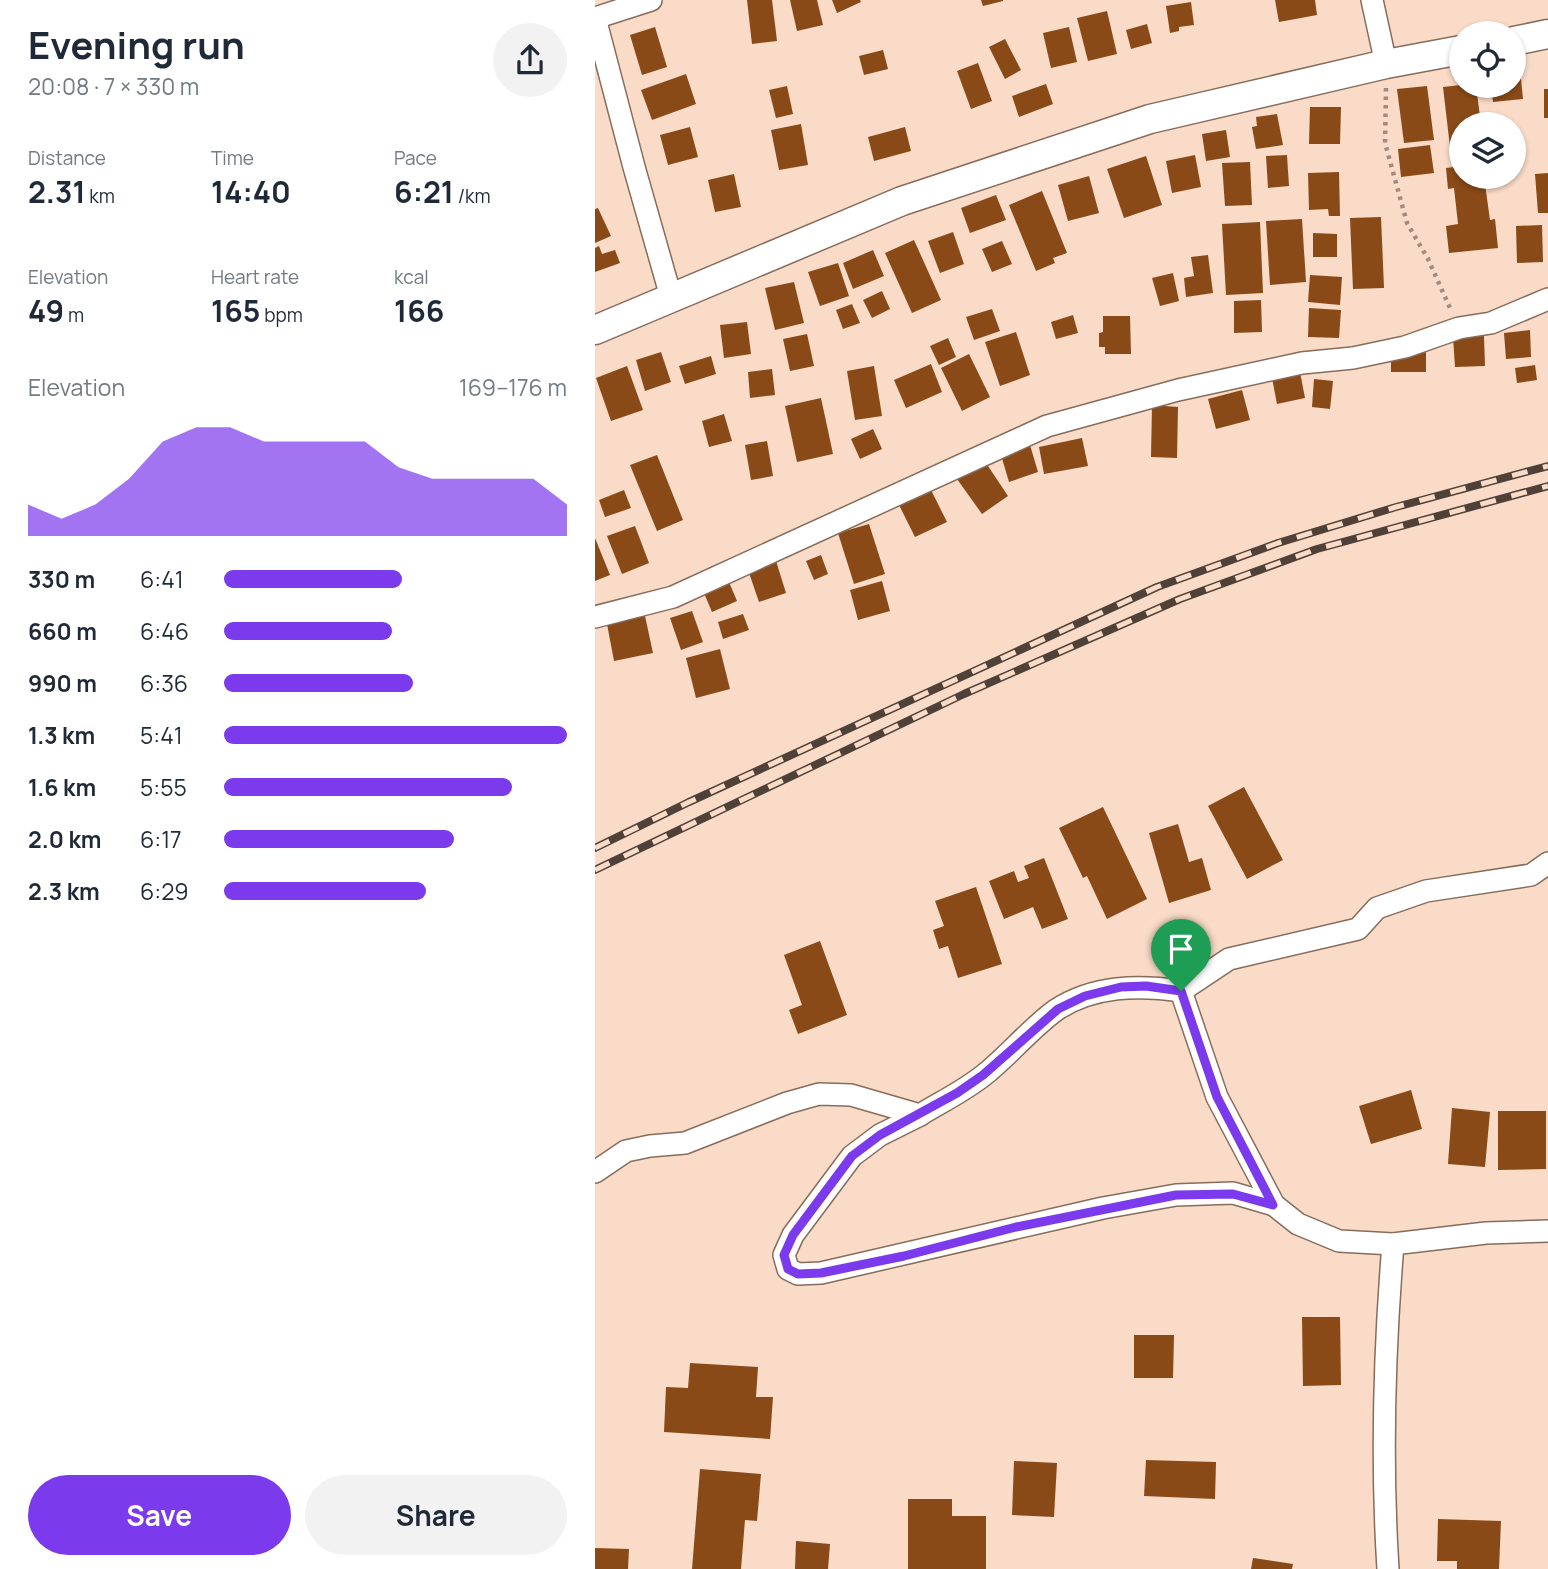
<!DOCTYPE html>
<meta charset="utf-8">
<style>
:root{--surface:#fff;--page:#f2f2f3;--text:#1f2937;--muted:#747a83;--accent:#7c3aed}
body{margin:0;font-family:Manrope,sans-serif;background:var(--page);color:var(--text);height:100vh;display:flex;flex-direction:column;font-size:26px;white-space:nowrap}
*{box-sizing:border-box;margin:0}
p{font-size:23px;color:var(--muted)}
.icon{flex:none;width:38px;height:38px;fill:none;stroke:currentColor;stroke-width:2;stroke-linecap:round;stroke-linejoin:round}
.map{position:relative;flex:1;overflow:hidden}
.details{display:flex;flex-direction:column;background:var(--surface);width:595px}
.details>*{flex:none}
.buttons{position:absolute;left:854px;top:21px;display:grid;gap:14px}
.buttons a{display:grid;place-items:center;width:77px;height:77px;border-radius:50%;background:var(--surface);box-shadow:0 2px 5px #0004;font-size:35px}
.pin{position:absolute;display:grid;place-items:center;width:60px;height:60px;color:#fff;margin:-72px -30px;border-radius:50% 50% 50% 0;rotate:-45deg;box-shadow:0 0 7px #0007}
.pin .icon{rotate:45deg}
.round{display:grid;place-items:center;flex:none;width:74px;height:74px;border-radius:37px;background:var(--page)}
.summary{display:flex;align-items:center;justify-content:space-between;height:119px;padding:0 28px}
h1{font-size:38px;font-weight:700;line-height:52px}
.figures{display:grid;grid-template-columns:repeat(3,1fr);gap:10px;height:119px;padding:7px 28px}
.figures div{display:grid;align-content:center}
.figures b{font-size:30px;font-weight:700}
.figures small{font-size:19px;font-weight:400}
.figures p{font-size:19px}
.chart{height:196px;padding:14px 28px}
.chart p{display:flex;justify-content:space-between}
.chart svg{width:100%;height:126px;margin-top:7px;fill:var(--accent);opacity:.7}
.action{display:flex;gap:14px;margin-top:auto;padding:14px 28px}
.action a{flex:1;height:80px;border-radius:42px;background:var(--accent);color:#fff;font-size:28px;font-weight:700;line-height:80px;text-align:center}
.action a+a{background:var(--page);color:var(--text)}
ul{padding:0 28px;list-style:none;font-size:23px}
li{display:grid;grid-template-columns:112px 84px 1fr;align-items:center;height:52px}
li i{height:18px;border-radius:9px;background:var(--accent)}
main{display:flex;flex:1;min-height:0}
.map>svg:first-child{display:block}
</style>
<main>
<section class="details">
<div class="summary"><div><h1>Evening run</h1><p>20:08 · 7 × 330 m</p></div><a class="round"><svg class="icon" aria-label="share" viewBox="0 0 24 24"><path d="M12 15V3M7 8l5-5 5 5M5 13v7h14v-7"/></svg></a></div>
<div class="figures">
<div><p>Distance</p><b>2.31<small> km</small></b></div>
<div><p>Time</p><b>14:40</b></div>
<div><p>Pace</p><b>6:21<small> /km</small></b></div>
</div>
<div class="figures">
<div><p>Elevation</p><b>49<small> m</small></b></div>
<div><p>Heart rate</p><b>165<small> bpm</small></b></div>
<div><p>kcal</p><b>166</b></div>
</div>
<div class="chart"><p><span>Elevation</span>169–176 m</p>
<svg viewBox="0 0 160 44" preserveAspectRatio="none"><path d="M0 44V33L10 38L20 33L30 24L40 11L50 6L60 6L70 11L80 11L90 11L100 11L110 20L120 24L130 24L140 24L150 24L160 33V44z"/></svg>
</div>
<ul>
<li><b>330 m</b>6:41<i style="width:52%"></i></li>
<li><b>660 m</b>6:46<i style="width:49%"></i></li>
<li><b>990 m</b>6:36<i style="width:55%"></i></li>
<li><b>1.3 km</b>5:41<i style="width:100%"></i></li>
<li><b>1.6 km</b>5:55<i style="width:84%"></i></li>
<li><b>2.0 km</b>6:17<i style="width:67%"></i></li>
<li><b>2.3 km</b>6:29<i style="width:59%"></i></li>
</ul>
<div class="action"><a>Save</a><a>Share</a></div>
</section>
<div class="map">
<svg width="953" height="1569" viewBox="0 0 953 1569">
<rect width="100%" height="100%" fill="#f9dbc7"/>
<g fill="#894a18">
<polygon points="152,0 177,0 182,41 157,44"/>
<polygon points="195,0 222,0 228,25 202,31"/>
<polygon points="237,0 265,0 266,2 242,13"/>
<polygon points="386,0 408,0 408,1 388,6"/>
<polygon points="680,0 720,0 722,15 684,22"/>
<polygon points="596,2 599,25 584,27 584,31 575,33 571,6"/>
<polygon points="512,11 522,54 493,61 482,18"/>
<polygon points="552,24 557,43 536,49 531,30"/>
<polygon points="60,27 72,67 47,75 35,35"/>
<polygon points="474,27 482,62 456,68 448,33"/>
<polygon points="410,39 426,70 410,79 394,47"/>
<polygon points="288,50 293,69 269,75 264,56"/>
<polygon points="383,63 397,101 376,109 362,71"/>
<polygon points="925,69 928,99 898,102 896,86 919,86 919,70"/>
<polygon points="91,74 101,104 57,120 46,90"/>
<polygon points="451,84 458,104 424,117 417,96"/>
<polygon points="866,85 881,86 886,124 866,124 866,146 855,147 848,87"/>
<polygon points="192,86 198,114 181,118 174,90"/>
<polygon points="832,86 839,140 809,143 802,89"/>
<rect x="949" y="89" width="4" height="29"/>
<polygon points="715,107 746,107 745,144 714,144"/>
<polygon points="682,114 688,145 661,149 657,127 662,126 661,117"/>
<polygon points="206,124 213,165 184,170 176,130"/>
<polygon points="95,127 103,157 73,165 65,135"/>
<polygon points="310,127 316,151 279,161 273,137"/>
<polygon points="631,130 635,157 611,161 607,134"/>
<polygon points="835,145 839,173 806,177 803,149"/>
<polygon points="600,155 606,187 577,193 571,161"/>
<polygon points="692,155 694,186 673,188 671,156"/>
<polygon points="551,156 567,205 529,218 512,169"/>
<polygon points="655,162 657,205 630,206 627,163"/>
<polygon points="866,166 866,177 897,177 898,183 890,184 895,220 900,219 903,248 854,253 851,226 863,224 859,188 853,189 851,168"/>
<polygon points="744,172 745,216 734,216 733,209 714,210 713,173"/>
<polygon points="953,173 953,213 943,213 940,174"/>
<polygon points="139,174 146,207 120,212 113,180"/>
<polygon points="494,176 504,213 473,221 463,185"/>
<polygon points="447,191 472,253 458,258 460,263 441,271 414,205"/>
<polygon points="401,195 411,220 375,233 366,208"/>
<polygon points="3,208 16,236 0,243 0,209"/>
<polygon points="786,217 789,288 758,289 755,218"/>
<polygon points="707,219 711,282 675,285 671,221"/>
<polygon points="665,222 668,293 631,295 627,224"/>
<polygon points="947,225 948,262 922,263 921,226"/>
<polygon points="358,232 369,264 345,273 333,241"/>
<polygon points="718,233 742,234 742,257 718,257"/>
<polygon points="319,240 346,300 317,313 290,253"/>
<polygon points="407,241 417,264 397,272 387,249"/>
<polygon points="4,246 7,254 20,250 25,263 0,272 0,248"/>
<polygon points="278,250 289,276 258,289 248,263"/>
<polygon points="613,255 618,293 591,297 589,278 599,276 596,257"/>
<polygon points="243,263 254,296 225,306 213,272"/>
<polygon points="578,273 584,301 565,306 557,278"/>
<polygon points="715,275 747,277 745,305 713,302"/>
<polygon points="199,282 209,323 180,330 170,288"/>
<polygon points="287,291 295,309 277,318 268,300"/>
<polygon points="666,300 667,332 639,333 639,301"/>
<polygon points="257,304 265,323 248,329 241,310"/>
<polygon points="714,308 746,310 744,338 713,337"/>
<polygon points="397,309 405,331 379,340 371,317"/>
<polygon points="478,315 483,333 461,339 456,322"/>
<polygon points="508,316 535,316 536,354 510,354 510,347 504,347 504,333 508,332"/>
<polygon points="152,322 156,354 129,358 125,325"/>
<polygon points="935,330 936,357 911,359 909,333"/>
<polygon points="421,332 435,375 405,386 390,342"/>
<polygon points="212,334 219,366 195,371 188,339"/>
<polygon points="889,336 890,366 860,367 858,337"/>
<polygon points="353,338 361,357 344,365 335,346"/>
<rect x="796" y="344" width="35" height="28"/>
<polygon points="66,352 76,382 50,391 41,360"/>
<polygon points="374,354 395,397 367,411 346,368"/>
<polygon points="116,356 121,374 90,384 84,366"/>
<polygon points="336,364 347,392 311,408 299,380"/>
<polygon points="940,365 942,380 922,383 920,368"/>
<polygon points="32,366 48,410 16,421 1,378"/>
<polygon points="279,366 287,416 260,420 252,371"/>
<polygon points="177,369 180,395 155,398 153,372"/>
<polygon points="705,372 710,398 682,404 677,378"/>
<polygon points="719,379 738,381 735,409 717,407"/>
<polygon points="647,390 655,420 621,429 613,399"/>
<polygon points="226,398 238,454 202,462 190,406"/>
<polygon points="557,405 583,407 582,458 556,457"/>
<polygon points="129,414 137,441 114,447 107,421"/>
<polygon points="278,429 287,449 265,459 256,439"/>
<polygon points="487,438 493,466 449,474 444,447"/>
<polygon points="172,441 178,476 156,480 150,445"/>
<polygon points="435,445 443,472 414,482 406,455"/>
<polygon points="62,455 88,520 62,531 35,465"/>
<polygon points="389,460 413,496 387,514 362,479"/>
<polygon points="335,488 352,522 320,537 303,503"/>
<polygon points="29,490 36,508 10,517 4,500"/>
<polygon points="274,524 290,574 259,584 243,533"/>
<polygon points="40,526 54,563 27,574 12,536"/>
<polygon points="0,538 15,575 0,581"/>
<polygon points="226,555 233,574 219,580 211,561"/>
<polygon points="181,561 191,593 164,602 153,570"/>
<polygon points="131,575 142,601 117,612 106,586"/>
<polygon points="287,581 295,611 263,620 255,590"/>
<polygon points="97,611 108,642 86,650 75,618"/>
<polygon points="148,614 154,630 128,639 123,622"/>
<polygon points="50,616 58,653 19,661 12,624"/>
<polygon points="125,649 135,689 101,698 91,658"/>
<polygon points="649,787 688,860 652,879 613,806"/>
<polygon points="508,807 552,899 512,919 492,876 488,878 464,828"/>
<polygon points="583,824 594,862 607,858 616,890 574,903 554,833"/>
<polygon points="449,858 473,919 447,929 438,907 409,919 394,881 419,871 423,882 434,878 429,866"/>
<polygon points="381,887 407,964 363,978 353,946 344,949 338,930 349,926 340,901"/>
<polygon points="225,941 252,1015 203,1034 194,1010 207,1005 189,955"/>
<polygon points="816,1090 827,1129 776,1144 764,1106"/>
<polygon points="857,1108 895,1112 890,1167 853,1164"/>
<polygon points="903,1111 951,1111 951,1169 903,1170"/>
<polygon points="707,1317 745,1317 746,1385 708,1386"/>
<polygon points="539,1335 579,1335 578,1378 539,1378"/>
<polygon points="95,1363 163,1367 161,1397 178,1397 175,1439 69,1432 71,1387 93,1388"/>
<polygon points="551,1460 621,1462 620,1499 549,1496"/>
<polygon points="419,1461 462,1463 459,1517 417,1515"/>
<polygon points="105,1469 166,1474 162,1521 150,1520 146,1569 97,1569"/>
<polygon points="313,1499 357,1499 357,1516 391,1516 391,1569 313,1569"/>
<polygon points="843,1519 906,1521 904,1569 862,1569 862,1561 842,1561"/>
<polygon points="201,1541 235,1544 233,1569 200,1569"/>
<polygon points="0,1548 34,1549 33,1569 0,1569"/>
<polygon points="658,1558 698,1564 697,1569 656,1569"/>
</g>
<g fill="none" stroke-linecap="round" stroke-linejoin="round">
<defs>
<g id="minor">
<polyline points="56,0 0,18 39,167 76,297"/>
<polyline points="777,0 791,64"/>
<polyline points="0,617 78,597 452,426 583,390 707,363 758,358 810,347 864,328 896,323 953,299"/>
<polyline points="586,991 622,1097 679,1205 703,1224 744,1241 798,1244 891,1233 953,1231"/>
<polyline points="325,1115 285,1135 257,1156 198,1235 189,1255 193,1269 203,1274 226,1273 508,1208 581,1195 638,1193 679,1205"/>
<path d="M 0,1172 L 31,1151 L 55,1146 L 90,1143 L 192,1103 L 224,1094 L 256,1095 L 325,1115 C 346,1102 369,1091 389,1075 C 414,1055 435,1029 461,1010 C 499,985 544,985 586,991 L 634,959 L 763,929 L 782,908 L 831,891 L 936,875 L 953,863"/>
<path d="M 793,1569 C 786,1459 789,1354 798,1244"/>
</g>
<g id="tertiary">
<polyline points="919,41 953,34"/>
<polyline points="0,330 307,201 555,119 791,64 866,50"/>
</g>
</defs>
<use href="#minor" stroke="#876c5b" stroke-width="24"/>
<use href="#tertiary" stroke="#876c5b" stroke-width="31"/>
<polyline stroke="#a28b7d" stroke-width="4.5" stroke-dasharray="3.5 5" stroke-linecap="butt" points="791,88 790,143 812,223 833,259 855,308"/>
<use href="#minor" stroke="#fff" stroke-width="21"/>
<use href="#tertiary" stroke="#fff" stroke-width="28"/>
<defs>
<g id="rail">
<polyline points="0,848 94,802 562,587 683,543 801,507 953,466"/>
<polyline points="0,870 369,694 585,599 722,549 953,486"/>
</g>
</defs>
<use href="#rail" stroke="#4f4137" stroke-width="8"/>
<use href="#rail" stroke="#f9dbc7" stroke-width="5" stroke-dasharray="16" stroke-linecap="butt"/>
</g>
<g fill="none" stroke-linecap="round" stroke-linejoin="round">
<defs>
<polygon id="route" points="551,986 586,991 622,1097 678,1205 638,1194 581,1195 421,1227 309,1256 226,1273 203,1274 193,1269 189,1255 198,1235 257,1156 285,1135 362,1093 388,1075 463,1009 490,996 526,987"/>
</defs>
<use href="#route" stroke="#fff" stroke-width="14"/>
<use href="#route" stroke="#7c3aed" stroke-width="9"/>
</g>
</svg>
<div class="buttons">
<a><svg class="icon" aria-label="locate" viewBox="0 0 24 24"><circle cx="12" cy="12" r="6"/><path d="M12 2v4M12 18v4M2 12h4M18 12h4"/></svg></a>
<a><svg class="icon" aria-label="layers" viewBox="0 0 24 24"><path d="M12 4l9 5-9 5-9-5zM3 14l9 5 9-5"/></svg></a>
</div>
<div class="pin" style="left:586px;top:991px;background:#1e9e55"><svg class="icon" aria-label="arrive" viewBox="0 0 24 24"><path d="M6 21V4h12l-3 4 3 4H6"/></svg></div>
</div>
</main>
